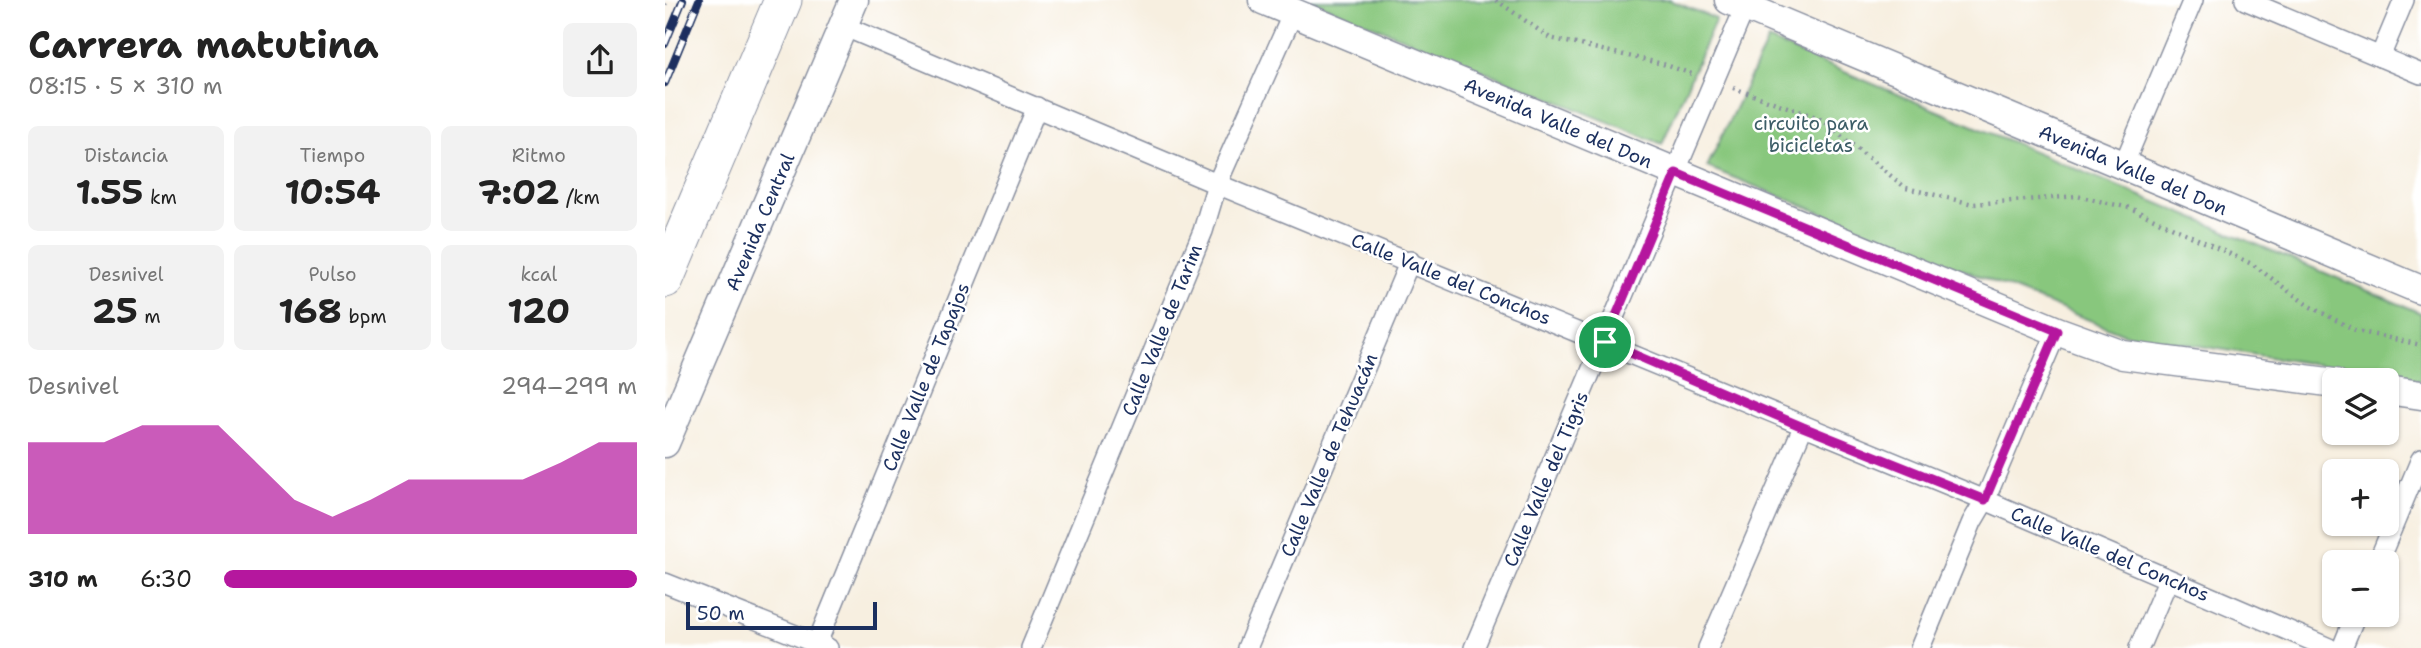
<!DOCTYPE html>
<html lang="es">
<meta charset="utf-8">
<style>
:root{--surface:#fff;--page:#f2f2f2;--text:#222;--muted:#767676;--accent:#b5179e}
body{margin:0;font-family:"Shantell Sans",sans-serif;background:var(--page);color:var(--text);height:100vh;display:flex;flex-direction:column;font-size:26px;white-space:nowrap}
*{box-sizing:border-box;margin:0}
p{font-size:23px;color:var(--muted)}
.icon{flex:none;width:38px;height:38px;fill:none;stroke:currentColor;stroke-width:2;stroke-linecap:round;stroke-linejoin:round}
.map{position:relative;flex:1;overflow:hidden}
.side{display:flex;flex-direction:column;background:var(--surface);width:665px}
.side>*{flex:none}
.fabs{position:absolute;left:1657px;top:368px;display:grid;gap:14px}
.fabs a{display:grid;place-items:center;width:77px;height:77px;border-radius:10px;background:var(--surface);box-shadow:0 2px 5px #0004;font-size:35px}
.scale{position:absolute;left:21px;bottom:18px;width:191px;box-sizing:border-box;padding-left:7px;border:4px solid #1b2f5e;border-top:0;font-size:19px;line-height:24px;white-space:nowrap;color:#1b2f5e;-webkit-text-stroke:5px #fff;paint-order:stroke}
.pin{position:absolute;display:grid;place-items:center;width:60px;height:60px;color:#fff;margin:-30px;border:4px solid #fff;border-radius:50%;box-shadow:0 2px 7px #0007}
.round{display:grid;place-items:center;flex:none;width:74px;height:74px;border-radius:10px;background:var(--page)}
.head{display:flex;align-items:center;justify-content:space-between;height:119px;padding:0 28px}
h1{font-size:38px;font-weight:700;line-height:52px}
.metrics{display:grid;grid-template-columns:repeat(3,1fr);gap:10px;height:119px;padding:7px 28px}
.metrics div{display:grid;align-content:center;border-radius:10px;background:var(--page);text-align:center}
.metrics b{font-size:35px;font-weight:700}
.metrics small{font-size:19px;font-weight:400}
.metrics p{font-size:19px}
.chart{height:196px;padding:14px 28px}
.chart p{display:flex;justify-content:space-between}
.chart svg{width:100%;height:126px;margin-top:7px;fill:var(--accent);opacity:.7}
ul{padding:0 28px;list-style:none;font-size:23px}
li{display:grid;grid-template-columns:112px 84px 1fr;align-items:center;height:52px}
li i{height:18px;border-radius:9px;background:var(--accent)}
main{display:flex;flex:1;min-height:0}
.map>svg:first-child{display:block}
</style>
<main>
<section class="side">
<div class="head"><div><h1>Carrera matutina</h1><p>08:15 · 5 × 310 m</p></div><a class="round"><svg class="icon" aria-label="share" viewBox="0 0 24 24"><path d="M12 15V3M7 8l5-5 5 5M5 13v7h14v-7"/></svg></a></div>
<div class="metrics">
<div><p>Distancia</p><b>1.55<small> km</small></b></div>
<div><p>Tiempo</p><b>10:54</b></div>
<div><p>Ritmo</p><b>7:02<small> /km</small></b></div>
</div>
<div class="metrics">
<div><p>Desnivel</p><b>25<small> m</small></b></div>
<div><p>Pulso</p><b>168<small> bpm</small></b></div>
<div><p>kcal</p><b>120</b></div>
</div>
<div class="chart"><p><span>Desnivel</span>294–299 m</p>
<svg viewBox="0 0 160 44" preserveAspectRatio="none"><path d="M0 44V12L10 12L20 12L30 6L40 6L50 6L60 19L70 32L80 38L90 32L100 25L110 25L120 25L130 25L140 19L150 12L160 12V44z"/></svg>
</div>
<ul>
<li><b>310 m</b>6:30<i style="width:100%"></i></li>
</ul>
</section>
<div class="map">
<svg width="1756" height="648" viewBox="0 0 1756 648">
<rect width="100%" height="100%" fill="#fff"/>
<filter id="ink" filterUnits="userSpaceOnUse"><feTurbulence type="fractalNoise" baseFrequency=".0143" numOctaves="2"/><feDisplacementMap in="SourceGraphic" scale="14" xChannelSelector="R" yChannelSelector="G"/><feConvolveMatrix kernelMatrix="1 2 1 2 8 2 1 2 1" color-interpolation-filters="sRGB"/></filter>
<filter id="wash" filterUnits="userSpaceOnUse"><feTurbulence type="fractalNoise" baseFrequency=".00686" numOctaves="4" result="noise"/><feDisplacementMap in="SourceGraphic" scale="28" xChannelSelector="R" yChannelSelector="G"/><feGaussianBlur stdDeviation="1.57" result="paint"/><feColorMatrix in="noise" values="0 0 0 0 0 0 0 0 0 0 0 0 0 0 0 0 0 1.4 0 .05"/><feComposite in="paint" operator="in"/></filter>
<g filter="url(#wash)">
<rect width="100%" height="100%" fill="#f7efe0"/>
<g fill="#88c77d" stroke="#527b6e" stroke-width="2">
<polygon points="645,0 1005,0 1051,19 997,144"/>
<polygon points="1103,40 1756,313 1756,381 1459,334 1042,167"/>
</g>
</g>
<g filter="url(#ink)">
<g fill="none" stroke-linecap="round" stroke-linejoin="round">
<defs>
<g id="street">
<polyline points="1580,0 1756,74"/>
<polyline points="178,26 552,184 1320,500 1664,648"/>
<polyline points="1715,57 1739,0"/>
<polyline points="1458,166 1528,0"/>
<polyline points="1713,562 1756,459"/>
<polyline points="0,583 163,648"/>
<polyline points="150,648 372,107"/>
<polyline points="366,648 538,231 552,184 628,13"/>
<polyline points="582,648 745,261"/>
<polyline points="809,648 1083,0"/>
<polyline points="1043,648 1138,427"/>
<polyline points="1255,648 1307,522 1320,500 1392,331"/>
<polyline points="1474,648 1503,580"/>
<polyline points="1677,648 1691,614"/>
</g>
<g id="secondary">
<polyline points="598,0 1392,331 1458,355 1670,383"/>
<polyline points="1064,0 1756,290"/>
<polyline points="1722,390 1756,395"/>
<polyline points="0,443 189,0"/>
</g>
<polyline id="highway" points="0,279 118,0"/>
</defs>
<use href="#street" stroke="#898f9f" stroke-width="22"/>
<use href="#secondary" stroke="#898f9f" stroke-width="31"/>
<use href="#highway" stroke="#898f9f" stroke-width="39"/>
<g stroke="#898f9f" stroke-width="4.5" stroke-dasharray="2 5" stroke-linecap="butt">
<polyline points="831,0 885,38 998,64 1030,75"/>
<polyline points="0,5 2,0"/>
<polyline points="1068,88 1154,118 1241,188 1308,204 1412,196 1465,208 1587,264 1644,306 1692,331 1756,345"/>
</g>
<use href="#street" stroke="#fff" stroke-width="19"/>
<use href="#secondary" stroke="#fff" stroke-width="28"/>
<use href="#highway" stroke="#fff" stroke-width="37"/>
<defs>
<g id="rail">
<polyline points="0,44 18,0"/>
<polyline points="0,83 34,0"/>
</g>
</defs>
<use href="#rail" stroke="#1b2f5e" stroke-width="8"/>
<use href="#rail" stroke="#fff" stroke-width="5" stroke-dasharray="16" stroke-linecap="butt"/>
</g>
</g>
<g fill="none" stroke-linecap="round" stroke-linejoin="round" filter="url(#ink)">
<defs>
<polygon id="route" points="1011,173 1392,331 1320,500 1138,427 940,342"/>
</defs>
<use href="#route" stroke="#fff" stroke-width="14"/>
<use href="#route" stroke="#b5179e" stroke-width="9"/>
</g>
<g text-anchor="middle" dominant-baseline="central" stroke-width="5" stroke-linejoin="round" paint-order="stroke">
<g font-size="19" fill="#1b2f5e" stroke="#fff">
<text transform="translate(893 123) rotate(23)">Avenida Valle del Don</text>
<text transform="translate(1468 170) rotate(23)">Avenida Valle del Don</text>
<text transform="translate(95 222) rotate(-67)">Avenida Central</text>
<text transform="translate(786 279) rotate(22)">Calle Valle del Conchos</text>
<text transform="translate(497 330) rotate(-68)">Calle Valle de Tarim</text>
<text transform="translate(261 377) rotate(-68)">Calle Valle de Tapajos</text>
<text transform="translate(664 455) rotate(-67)">Calle Valle de Tehuacán</text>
<text transform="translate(881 479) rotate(-67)">Calle Valle del Tigris</text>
<text transform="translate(1445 554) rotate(23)">Calle Valle del Conchos</text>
</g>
<g font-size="19" fill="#3c5d67" stroke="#fff">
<text x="1146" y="123">circuito para<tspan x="1146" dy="22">bicicletas</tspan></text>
</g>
</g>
</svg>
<div class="fabs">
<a><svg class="icon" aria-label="layers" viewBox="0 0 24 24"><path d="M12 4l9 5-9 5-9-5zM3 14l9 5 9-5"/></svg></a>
<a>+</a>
<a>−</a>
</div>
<div class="scale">50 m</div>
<div class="pin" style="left:940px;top:342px;background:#1e9e55"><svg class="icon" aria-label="arrive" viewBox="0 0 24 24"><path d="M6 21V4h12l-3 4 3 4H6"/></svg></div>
</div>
</main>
